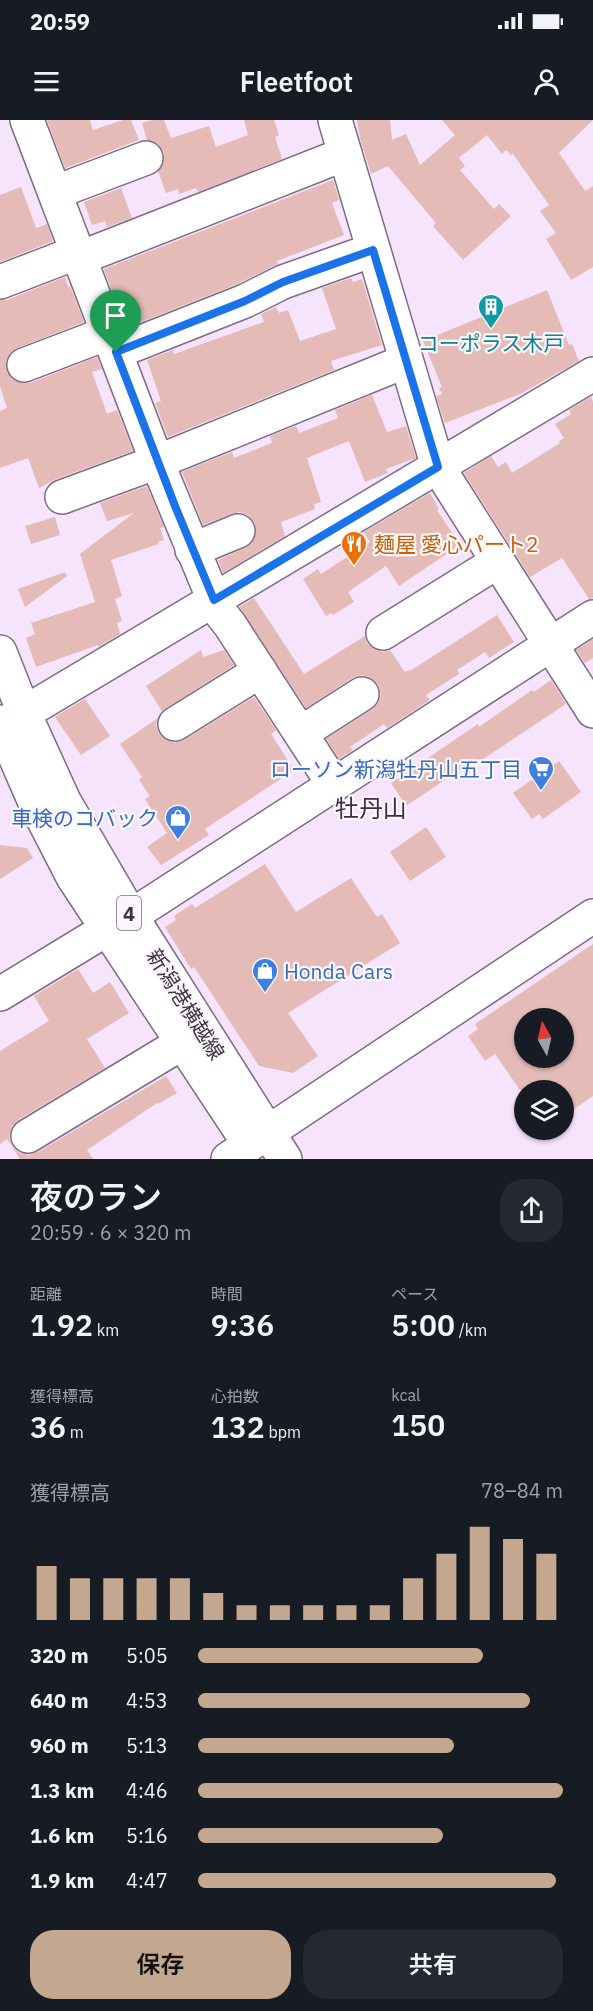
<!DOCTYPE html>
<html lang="ja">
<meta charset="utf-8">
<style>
:root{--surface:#171b24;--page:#242831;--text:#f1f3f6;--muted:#9ea1a6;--accent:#c3a88f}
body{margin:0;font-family:"IBM Plex Sans","Noto Sans JP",sans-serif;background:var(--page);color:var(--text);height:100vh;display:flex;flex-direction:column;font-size:22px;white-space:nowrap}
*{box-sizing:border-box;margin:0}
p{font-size:20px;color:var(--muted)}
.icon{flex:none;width:33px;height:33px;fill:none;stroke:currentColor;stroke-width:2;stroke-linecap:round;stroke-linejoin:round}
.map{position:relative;height:1039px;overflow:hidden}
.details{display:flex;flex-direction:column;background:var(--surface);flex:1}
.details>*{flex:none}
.needle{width:39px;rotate:352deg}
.tools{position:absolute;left:514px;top:888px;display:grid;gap:12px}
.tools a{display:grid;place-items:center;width:60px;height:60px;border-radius:50%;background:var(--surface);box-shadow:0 2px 4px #0004;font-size:30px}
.pin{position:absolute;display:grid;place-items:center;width:51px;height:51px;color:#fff;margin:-62px -26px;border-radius:50% 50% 50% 0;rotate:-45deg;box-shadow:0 0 6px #0007}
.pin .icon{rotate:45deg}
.round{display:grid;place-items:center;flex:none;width:63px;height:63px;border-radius:24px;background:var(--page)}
.headline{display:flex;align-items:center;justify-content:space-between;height:102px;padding:0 30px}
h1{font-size:33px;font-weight:600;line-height:45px}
.stats{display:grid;grid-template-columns:repeat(3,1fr);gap:9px;height:102px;padding:6px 30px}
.stats div{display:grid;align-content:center}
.stats b{font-size:30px;font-weight:600}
.stats small{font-size:16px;font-weight:400}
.stats p{font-size:16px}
.chart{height:168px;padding:12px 30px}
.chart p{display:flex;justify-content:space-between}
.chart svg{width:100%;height:108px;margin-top:6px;stroke:var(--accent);stroke-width:6}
.action{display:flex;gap:12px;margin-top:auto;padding:12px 30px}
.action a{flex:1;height:69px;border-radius:24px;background:var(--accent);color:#111;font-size:24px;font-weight:600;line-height:69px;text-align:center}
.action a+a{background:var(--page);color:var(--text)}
ul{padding:0 30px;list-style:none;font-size:20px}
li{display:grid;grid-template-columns:96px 72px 1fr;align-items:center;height:45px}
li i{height:15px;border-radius:8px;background:var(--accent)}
.status{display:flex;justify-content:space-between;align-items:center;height:42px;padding:0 30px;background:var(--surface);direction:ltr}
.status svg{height:16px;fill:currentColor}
header{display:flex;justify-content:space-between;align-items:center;height:78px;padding:0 30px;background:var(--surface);font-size:27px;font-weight:600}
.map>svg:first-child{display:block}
</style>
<div class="status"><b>20:59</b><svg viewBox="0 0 49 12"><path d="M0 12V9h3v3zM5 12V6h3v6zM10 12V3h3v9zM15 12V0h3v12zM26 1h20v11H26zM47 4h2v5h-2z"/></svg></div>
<header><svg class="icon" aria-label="menu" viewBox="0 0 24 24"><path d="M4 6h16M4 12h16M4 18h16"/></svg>Fleetfoot<svg class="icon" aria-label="person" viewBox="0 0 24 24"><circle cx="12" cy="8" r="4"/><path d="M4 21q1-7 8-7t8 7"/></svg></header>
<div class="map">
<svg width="593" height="1039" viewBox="0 0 593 1039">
<rect width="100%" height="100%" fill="#f6e3fc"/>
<g fill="#e4bbb7" fill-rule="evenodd">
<polygon points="47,0 90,0 93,10 123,0 131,0 139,20 65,48"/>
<polygon points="152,0 164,0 171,18 209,6 216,27 248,15 244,0 274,0 279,15 275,17 282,39 198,72 196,68 179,74 178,69 166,73 158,51 164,42 164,32 157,23 147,20 142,3"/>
<polygon points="357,0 390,0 392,20 406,14 420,45 455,15 442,0 593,0 559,33 585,71 593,66 593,147 571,160 546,119 556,113 540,91 549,85 513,34 511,35 506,30 502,34 487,15 459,38 465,46 460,50 494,89 499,84 511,96 463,140 433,106 436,103 388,46 371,54 360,18"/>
<polygon points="333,60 339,80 332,83 344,115 277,141 278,144 237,164 126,208 104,149"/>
<polygon points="21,67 36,108 47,104 53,121 0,142 0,75"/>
<polygon points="121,68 132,98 107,107 105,101 92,105 84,82"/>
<polygon points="65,157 68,167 70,166 84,202 17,228 10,233 6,241 7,252 13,260 20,263 30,263 97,237 102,249 92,252 107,294 117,290 133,331 56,359 39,368 28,338 0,348 0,291 7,288 0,266 0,180 7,180"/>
<polygon points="351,158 353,162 362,159 382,225 331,241 334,250 168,317 155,283 161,281 147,240 173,230 174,234 264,202 261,194 276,187 279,193 288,190 300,221 336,209 322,168"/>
<polygon points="547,170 569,225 572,224 579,241 520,274 445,303 436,276 442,274 439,268 442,267 423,221"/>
<polygon points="372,275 387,312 406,306 416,338 386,349 388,353 365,362 349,321 307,338 321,382 314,384 315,389 281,402 285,416 223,453 218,440 245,428 252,423 256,414 255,404 249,396 240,392 231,394 203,405 182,352 232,332 234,338 272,323 270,316 296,306 299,313 338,298 335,290"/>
<polygon points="591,277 593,282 593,478 589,479 562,438 530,457 464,353 491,336 498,347 506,342 512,353 560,323 559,321 564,318 555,304 571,294 569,290"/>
<polygon points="147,366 164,407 160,408 164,420 158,422 159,424 111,440 122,476 115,479 122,501 117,503 120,514 98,527 98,525 36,547 26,518 35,514 31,503 95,482 80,434 134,393 107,401 100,383"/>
<polygon points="430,373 439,389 437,390 460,425 399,466 386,446 348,472 354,482 333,495 332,493 326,496 303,459 318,449 321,454 370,422 364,412"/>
<polygon points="55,397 60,415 31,424 25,406"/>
<polygon points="65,452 67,456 25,487 18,469"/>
<polygon points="254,478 304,554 365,516 367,523 374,529 383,532 390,530 405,552 409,550 410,551 497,495 514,522 489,538 485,532 457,550 459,554 426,575 430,580 387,608 384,604 350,627 353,630 339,639 326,619 373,589 378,583 381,574 378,564 370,557 362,555 352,558 306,588 239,487"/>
<polygon points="593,519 593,538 585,543 576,530"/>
<polygon points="201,530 203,537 224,530 234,545 162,591 146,566"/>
<polygon points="551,560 566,584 465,651 463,648 406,686 391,663 478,604 479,607 532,570 534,572"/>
<polygon points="254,577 276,610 271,614 294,650 205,709 209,715 161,745 147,727 167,713 145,679 150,676 139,660 142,657 120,624 158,598 156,605 159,613 166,620 175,623 184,620"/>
<polygon points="85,579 110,616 81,635 55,597"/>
<polygon points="559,641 581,672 543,699 539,694 532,699 513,673"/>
<polygon points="426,707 446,737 410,761 390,732"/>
<polygon points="0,725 27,728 33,738 0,759"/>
<polygon points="265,744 296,792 351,758 377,797 382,794 400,823 288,893 318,936 293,953 259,946 194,847 191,849 165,807 176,800 174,796 192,784 195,788"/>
<path d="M 593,824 L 593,976 L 564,996 L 564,970 L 520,970 L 495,934 L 485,941 L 468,916 L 478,909 L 475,904 ZM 525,898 L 564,898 L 564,938 L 525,938 Z"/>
<polygon points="78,849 93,873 110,862 129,893 87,919 105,948 18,1000 12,1006 9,1016 12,1026 18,1032 28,1035 38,1032 166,956 177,973 158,984 157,983 87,1030 93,1039 20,1039 7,1019 0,1024 0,931 49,901 34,876"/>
</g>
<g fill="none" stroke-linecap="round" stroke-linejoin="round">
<defs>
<g id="minor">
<polyline points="27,0 157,342 214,480"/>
<polyline points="335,0 438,347 593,591"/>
<polyline points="56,72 146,38"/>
<polyline points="80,138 345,34"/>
<polyline points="0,162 78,132"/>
<polyline points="116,232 245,181 283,162 373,130"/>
<polyline points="24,245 108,213"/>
<polyline points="62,377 157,342 406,241"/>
<polyline points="192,430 238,411"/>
<polyline points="212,482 230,505 334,665"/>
<polyline points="383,513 497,442"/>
<polyline points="175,604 260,551"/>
<polyline points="2,611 24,593 593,254"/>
<polyline points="301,613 362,574"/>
<polyline points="131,796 593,497"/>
<polyline points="0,874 107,809"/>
<polyline points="28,1016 182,923"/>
<polyline points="228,1039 593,796"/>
</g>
<g id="major">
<polyline points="0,532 24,593 64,681 131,796 285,1039"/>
<polyline points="0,602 37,687 73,757 240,1010"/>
</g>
</defs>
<use href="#minor" stroke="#806b86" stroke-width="36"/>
<use href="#major" stroke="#806b86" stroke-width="36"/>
<use href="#minor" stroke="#fff" stroke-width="33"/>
<use href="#major" stroke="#fff" stroke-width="33"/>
</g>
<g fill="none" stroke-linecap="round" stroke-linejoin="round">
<defs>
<polygon id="route" points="373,130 438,347 214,480 175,386 116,232 245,181 283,162"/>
</defs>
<use href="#route" stroke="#fff" stroke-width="12"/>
<use href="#route" stroke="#1a73e8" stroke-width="8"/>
</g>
<defs>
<symbol id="building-pin" viewBox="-11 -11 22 30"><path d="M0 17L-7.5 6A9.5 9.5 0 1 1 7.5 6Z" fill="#0f9aa8" stroke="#fbf6fc"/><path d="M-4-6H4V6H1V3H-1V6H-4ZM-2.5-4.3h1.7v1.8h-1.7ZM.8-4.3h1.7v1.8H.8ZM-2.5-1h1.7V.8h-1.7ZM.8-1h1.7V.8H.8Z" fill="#fff"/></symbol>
<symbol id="restaurant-pin" viewBox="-11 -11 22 30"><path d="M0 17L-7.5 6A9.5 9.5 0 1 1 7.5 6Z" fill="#e8710a" stroke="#fbf6fc"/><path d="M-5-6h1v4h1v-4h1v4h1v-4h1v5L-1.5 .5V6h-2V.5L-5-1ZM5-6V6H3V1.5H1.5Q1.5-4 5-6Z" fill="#fff"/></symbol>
<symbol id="supermarket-pin" viewBox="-11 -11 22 30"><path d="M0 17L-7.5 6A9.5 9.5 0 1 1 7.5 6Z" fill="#3f7fe0" stroke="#fbf6fc"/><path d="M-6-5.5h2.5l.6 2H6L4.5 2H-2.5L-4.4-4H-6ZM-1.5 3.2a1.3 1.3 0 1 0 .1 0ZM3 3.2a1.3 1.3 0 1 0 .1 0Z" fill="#fff"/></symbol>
<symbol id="shop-pin" viewBox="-11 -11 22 30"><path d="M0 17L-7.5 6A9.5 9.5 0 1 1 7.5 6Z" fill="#3f7fe0" stroke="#fbf6fc"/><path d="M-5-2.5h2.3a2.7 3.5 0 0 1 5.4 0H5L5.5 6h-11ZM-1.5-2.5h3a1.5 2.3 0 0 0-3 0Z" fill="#fff"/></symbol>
</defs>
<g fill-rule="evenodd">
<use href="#building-pin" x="476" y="172" width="30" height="40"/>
<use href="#restaurant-pin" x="339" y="409" width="30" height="40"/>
<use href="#supermarket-pin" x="526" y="634" width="30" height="40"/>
<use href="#shop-pin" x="163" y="683" width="30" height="40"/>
<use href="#shop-pin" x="250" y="836" width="30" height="40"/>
</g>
<g text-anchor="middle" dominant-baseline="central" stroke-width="4.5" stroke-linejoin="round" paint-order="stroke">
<rect fill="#fbf6fc" stroke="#766e78" stroke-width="1.5" x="117" y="776" width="24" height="34" rx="4.5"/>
<g font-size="20" font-weight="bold" fill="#3d3440">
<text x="129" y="793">4</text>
</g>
<g font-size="21" fill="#0d838f" stroke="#fbf6fc">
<text x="491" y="223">コーポラス木戸</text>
</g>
<g font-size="21" fill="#c56008" stroke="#fbf6fc" text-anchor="start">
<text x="374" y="424">麺屋 愛心パート2</text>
</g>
<g font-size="21" fill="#366cbe" stroke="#fbf6fc" text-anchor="end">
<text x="522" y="649">ローソン新潟牡丹山五丁目</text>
<text x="158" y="698">車検のコバック</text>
<text x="284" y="851" text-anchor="start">Honda Cars</text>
</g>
<g font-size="21" fill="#3d3440" stroke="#fbf6fc">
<text transform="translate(186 884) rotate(58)">新潟港横越線</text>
</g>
<g font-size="24" fill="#3e2c44" stroke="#fbf6fc">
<text x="371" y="688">牡丹山</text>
</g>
</g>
</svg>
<div class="tools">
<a><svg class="needle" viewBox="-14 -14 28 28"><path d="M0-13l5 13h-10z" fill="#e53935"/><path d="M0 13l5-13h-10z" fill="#9ea1a6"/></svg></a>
<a><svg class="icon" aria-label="layers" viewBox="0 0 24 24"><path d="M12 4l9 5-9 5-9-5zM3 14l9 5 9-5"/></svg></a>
</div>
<div class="pin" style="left:116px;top:232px;background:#1e9e55"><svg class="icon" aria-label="arrive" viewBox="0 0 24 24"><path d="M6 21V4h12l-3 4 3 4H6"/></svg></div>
</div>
<section class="details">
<div class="headline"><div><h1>夜のラン</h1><p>20:59 · 6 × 320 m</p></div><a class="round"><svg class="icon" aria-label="share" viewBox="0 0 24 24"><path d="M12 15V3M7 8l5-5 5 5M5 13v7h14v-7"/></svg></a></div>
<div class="stats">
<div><p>距離</p><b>1.92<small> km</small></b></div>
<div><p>時間</p><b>9:36</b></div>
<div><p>ペース</p><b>5:00<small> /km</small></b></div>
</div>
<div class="stats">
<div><p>獲得標高</p><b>36<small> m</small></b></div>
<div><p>心拍数</p><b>132<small> bpm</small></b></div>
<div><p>kcal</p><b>150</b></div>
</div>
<div class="chart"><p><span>獲得標高</span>78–84 m</p>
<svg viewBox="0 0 160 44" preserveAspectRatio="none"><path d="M5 44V22M15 44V27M25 44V27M35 44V27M45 44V27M55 44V33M65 44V38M75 44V38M85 44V38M95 44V38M105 44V38M115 44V27M125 44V17M135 44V6M145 44V11M155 44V17"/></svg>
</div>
<ul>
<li><b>320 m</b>5:05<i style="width:78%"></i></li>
<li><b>640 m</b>4:53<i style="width:91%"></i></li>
<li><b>960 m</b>5:13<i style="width:70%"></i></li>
<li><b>1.3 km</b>4:46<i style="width:100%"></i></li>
<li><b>1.6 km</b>5:16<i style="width:67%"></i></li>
<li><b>1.9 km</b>4:47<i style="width:98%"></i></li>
</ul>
<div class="action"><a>保存</a><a>共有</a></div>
</section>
